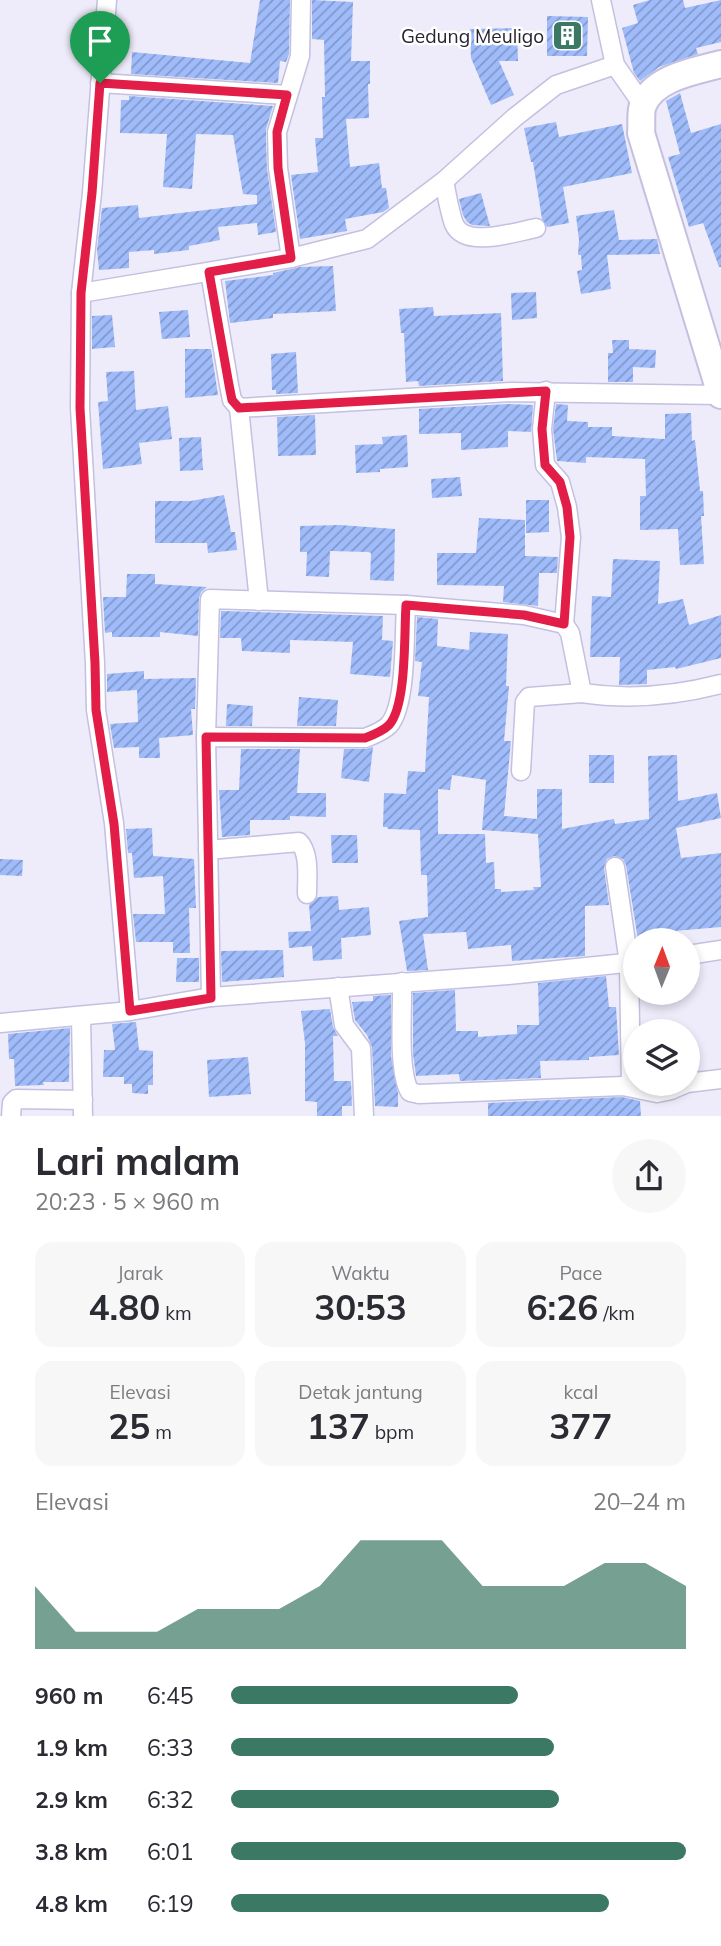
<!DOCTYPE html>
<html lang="id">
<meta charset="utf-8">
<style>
:root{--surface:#fff;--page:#f7f7f7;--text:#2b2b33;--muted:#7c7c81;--accent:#3c7964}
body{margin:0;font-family:Mulish,sans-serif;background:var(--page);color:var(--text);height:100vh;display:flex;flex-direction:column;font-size:26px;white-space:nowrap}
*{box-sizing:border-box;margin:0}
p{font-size:23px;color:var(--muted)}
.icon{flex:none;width:38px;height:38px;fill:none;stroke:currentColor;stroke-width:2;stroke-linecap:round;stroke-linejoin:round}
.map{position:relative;height:1116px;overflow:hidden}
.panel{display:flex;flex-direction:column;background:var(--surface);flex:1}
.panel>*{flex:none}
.needle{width:46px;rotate:1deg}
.tools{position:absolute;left:623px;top:928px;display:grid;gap:14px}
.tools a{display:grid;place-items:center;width:77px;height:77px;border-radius:50%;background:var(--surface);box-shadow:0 4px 10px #0003;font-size:35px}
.pin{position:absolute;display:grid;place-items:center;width:60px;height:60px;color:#fff;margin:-72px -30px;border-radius:50% 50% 50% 0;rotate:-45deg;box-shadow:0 0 7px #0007}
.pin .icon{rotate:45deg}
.round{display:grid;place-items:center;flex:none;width:74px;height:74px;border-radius:37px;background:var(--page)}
.summary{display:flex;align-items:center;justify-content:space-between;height:119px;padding:0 35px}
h1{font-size:38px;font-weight:700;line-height:52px}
.metrics{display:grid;grid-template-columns:repeat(3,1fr);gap:10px;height:119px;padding:7px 35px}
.metrics div{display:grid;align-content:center;border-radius:18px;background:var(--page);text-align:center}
.metrics b{font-size:35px;font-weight:700}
.metrics small{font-size:19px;font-weight:400}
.metrics p{font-size:19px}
.chart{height:196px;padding:14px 35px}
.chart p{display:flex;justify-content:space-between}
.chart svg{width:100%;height:126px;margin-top:7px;fill:var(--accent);opacity:.7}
ul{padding:0 35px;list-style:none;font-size:23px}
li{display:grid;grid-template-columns:112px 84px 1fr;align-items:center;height:52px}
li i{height:18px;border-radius:9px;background:var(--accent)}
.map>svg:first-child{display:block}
</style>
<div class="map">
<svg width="721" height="1117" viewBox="0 0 721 1117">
<defs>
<pattern id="building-hatch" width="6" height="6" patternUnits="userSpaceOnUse" patternTransform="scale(1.75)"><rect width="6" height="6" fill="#9fbbfa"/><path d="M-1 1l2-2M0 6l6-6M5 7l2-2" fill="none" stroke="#8198cb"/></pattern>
</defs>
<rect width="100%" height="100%" fill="#eeecfa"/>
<g fill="url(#building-hatch)" fill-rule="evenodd">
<polygon points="260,0 290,0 289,54 286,62 280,61 278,83 131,74 132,52 250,63"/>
<polygon points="312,0 353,2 351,61 370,61 370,84 368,84 369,118 346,119 350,167 379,163 382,188 386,188 389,208 383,212 345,219 347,231 300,239 291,175 318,172 315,138 323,138 322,97 325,97 324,40 312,39"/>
<polygon points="650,0 683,0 685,8 721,0 721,42 696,48 698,54 659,67 640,81 634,73 622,28 638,23 633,5"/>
<polygon points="547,16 588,17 587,56 547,56"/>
<polygon points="517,28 518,61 499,61 514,95 491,105 471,58 470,29"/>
<polygon points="680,93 691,133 721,124 721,267 719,267 703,223 689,227 668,157 680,154 666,101"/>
<polygon points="129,96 273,106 266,129 266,139 267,169 276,232 258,235 257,223 218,227 220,240 189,246 189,250 154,254 154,250 129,252 129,268 99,270 97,250 102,208 138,205 139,218 257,204 257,195 243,194 233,135 196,134 192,189 163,187 167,134 120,133 121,100 129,100"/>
<polygon points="556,122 559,137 622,124 632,173 563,187 569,223 547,227 542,219 533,162 531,162 524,128"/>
<polygon points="481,193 490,226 472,225 467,222 463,215 459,199"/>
<polygon points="614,210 619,240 657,239 660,254 607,255 611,289 581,294 577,271 582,270 581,255 578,255 579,240 576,216"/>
<polygon points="333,266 336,311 273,314 273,318 230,323 225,281 273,275 273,273 300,267"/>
<polygon points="536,292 537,318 512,320 511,293"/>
<polygon points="433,307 434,316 501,313 503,381 419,386 418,381 406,382 404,333 401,333 399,309"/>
<polygon points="188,310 190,337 162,339 159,312"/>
<polygon points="112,315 115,347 92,349 92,316"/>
<polygon points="612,340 629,340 629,349 656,350 655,368 633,367 633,382 608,382 608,353 613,353"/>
<polygon points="185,349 211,349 218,395 185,398"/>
<polygon points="296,352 298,393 276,394 276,390 272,390 271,354"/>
<polygon points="134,371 136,410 168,406 172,439 139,443 142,464 103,469 98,402 108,401 106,372"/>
<polygon points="508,404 533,405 531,432 508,431 508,447 461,450 461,433 419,434 419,409"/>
<polygon points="556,404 568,405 567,421 588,422 588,427 612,427 612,436 665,439 665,414 691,413 692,441 695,440 700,491 703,491 704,516 701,516 704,564 680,565 678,529 640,530 640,496 646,496 645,459 586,457 586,463 557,461 553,429"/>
<polygon points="315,415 316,455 278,456 277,417"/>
<polygon points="407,435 408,467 380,469 380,472 356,473 355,445 383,444 382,437"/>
<polygon points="201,437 203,470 180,471 179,438"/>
<polygon points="460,477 462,496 432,498 431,479"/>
<polygon points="224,495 231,532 235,532 237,550 208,553 207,543 155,543 155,501 191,501"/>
<polygon points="526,500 549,500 549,532 526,533"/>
<polygon points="479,518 525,520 525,556 558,557 557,573 539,573 538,606 503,602 504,586 437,585 437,553 476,553"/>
<polygon points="340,525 395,529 394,581 370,580 371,553 368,552 330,551 329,577 306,576 307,552 300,552 300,526"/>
<polygon points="613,559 660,561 658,604 683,599 689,625 721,615 721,658 676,669 675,667 647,670 647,684 619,685 620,657 590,657 592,596 611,597"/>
<polygon points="127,574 155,574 155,584 207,587 201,592 199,598 198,636 160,632 160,637 112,637 112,632 105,633 103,597 126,597"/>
<polygon points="221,611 383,616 382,640 393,641 390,677 350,674 353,642 290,640 290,653 242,651 241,638 220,638"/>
<path d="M 417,617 L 438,619 L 437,646 L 469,650 L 470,632 L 508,634 L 506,686 L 509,686 L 504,741 L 511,741 L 504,816 L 537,819 L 537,789 L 562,789 L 562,829 L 614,819 L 615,824 L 649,819 L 648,756 L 677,755 L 678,801 L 717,793 L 721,818 L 676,828 L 681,858 L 721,853 L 721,927 L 663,932 L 665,938 L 638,940 L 626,865 L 623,859 L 614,856 L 607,859 L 604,868 L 609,905 L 585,906 L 585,956 L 512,961 L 511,945 L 468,949 L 466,932 L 423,934 L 428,970 L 407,971 L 399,921 L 428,917 L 427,875 L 421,875 L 420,830 L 388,829 L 387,827 L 383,827 L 384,793 L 406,794 L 408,771 L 425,772 L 429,697 L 418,696 L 422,662 L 415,661 ZM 452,775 L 486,780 L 482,830 L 538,834 L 541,887 L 533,887 L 534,890 L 501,892 L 501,889 L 495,889 L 494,862 L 486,863 L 485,834 L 438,834 L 438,789 L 450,790 Z"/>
<polygon points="144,671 144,679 196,678 195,709 191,709 193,735 159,738 160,758 139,758 139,747 114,748 110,724 138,722 137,690 107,692 107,674"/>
<polygon points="299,697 338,700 336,726 297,726"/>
<polygon points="227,704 253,706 252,726 226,726"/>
<polygon points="373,747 369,782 341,778 344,749 365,749"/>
<polygon points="241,749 300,749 297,793 326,793 326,817 290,816 290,820 250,820 250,835 222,837 219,790 239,790"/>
<rect x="589" y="755" width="25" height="28"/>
<polygon points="152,828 153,856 194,859 196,908 189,908 190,953 173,953 173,942 136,942 133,914 165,914 163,876 134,878 132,853 128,853 126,829"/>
<polygon points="331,835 357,835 358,863 332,863"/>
<polygon points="0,859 23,860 22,876 0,875"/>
<polygon points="338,896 339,910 369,907 371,935 341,938 342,959 313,961 312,946 289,948 288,932 311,931 309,905 318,897"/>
<polygon points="283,950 284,977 222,982 221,951"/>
<polygon points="177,958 199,958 199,982 176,982"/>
<polygon points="606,976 609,1007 616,1007 619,1055 589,1057 589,1060 540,1061 541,1078 460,1081 459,1074 416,1076 413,1054 413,993 455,990 456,1031 478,1031 478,1037 517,1034 517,1025 539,1025 538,983"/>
<polygon points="391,995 391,1056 398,1093 398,1107 375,1106 372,1047 367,1035 355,1020 352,1002 373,1001 373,996"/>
<polygon points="330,1009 333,1027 338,1036 333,1036 334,1081 351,1081 352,1106 342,1106 342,1117 317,1117 317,1102 305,1101 305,1043 301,1011"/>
<polygon points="136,1022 139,1050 153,1051 153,1085 148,1085 148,1094 132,1093 132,1084 124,1084 124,1077 103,1077 104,1050 115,1050 112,1024"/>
<polygon points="70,1028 69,1082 43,1082 44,1085 15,1086 14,1059 9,1059 8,1034"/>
<polygon points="248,1057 251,1094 209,1097 207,1060"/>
<polygon points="622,1097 640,1101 641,1117 488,1117 488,1103"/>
</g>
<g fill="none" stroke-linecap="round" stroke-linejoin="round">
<defs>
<g id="street">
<polyline points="601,0 615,65 643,105"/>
<polyline points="100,83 287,95"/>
<path d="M 444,181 C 447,195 449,210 454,224 C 465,249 515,232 536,228"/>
<polyline points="291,258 278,168 277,132 300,56 301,0"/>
<polyline points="210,272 229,385 232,400 239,408 511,392 721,395"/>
<polyline points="81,293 291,258 367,239 444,181 514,118 556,85 615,65"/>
<polyline points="546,391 542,429 545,465 560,482 567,507 571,537 564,624"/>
<polyline points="239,408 259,601"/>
<polyline points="206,737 210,599 406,605"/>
<polyline points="521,771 525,702 529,697 582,693"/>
<path d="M 208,850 L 299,842 C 310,853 307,878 307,894"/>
<polyline points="615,867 629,963 631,1087"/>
<polyline points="688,955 721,950"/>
<path d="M 402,982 C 403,1008 397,1071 410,1092 L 419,1094 L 623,1086 L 657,1093 L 671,1090 L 687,1083 L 721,1079"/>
<polyline points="338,987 344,1025 361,1048 364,1117"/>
<path d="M 211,997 L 206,737 L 365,738 C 373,735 383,731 389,725 C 407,705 404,633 406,605 L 524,615 L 564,624 L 570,633 L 582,693 C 629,700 675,696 721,684"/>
<polyline points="130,1011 211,997 508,975 635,962"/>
<polyline points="81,1016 83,1117"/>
<polyline points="0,1023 130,1011 114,823 96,710 95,663 80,408 81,293 92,193 107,0"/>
<polyline points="11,1117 12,1103 16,1099 83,1100"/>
</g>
<path id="secondary" d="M 721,64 C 696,71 654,77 643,105 C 640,112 642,125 641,133 L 721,395"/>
</defs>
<use href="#street" stroke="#c3c0e0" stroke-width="21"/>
<use href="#secondary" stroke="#c3c0e0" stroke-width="30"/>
<use href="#street" stroke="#fff" stroke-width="18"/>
<use href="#secondary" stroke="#fff" stroke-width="26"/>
</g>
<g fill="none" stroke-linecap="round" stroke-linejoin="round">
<defs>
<path id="route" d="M 100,83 L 287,95 L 277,132 L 278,168 L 291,258 L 209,272 L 229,385 L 232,400 L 239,408 L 546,391 L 542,429 L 545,465 L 560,482 L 567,507 L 570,537 L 564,624 L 524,615 L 406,605 C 404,633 407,705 389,725 C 383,731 373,735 365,738 L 206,737 L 211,998 L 130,1011 L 114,824 L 96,710 L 95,663 L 80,408 L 81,293 L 92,193 Z"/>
</defs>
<use href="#route" stroke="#fff" stroke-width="14"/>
<use href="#route" stroke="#e11d48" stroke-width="9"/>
</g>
<defs>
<symbol id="building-square" viewBox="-11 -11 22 22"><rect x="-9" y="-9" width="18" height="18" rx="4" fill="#3c7964" stroke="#fff"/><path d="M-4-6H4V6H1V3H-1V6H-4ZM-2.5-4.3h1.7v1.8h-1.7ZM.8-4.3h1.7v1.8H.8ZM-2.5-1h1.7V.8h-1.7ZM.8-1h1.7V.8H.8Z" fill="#fff"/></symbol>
</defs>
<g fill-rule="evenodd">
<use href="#building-square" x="550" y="18" width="35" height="35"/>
</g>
<g text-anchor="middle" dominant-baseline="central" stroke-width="5" stroke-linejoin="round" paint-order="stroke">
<g font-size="19" fill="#262531" stroke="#fff" text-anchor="end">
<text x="544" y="36">Gedung Meuligo</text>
</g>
</g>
</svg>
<div class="tools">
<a><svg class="needle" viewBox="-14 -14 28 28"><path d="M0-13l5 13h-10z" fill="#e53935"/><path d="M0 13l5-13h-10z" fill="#7c7c81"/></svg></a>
<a><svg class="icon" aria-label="layers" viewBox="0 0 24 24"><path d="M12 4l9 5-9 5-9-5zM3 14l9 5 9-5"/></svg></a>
</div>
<div class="pin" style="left:100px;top:83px;background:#1e9e55"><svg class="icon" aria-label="arrive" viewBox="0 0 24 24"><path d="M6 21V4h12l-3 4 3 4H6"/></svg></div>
</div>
<section class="panel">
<div class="summary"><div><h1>Lari malam</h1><p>20:23 · 5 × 960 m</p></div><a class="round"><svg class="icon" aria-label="share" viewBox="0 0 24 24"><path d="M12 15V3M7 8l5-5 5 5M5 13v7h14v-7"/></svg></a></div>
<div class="metrics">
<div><p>Jarak</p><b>4.80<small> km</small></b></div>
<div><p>Waktu</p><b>30:53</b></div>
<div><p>Pace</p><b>6:26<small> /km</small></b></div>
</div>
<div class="metrics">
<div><p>Elevasi</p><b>25<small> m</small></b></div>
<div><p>Detak jantung</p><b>137<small> bpm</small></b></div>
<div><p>kcal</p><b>377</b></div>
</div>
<div class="chart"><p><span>Elevasi</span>20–24 m</p>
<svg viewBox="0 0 160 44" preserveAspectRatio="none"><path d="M0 44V22L10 38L20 38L30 38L40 30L50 30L60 30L70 22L80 6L90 6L100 6L110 22L120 22L130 22L140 14L150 14L160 22V44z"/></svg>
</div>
<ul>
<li><b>960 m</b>6:45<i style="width:63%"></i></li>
<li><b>1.9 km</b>6:33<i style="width:71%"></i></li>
<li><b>2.9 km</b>6:32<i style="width:72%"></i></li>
<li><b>3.8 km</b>6:01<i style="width:100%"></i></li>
<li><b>4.8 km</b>6:19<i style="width:83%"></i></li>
</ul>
</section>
